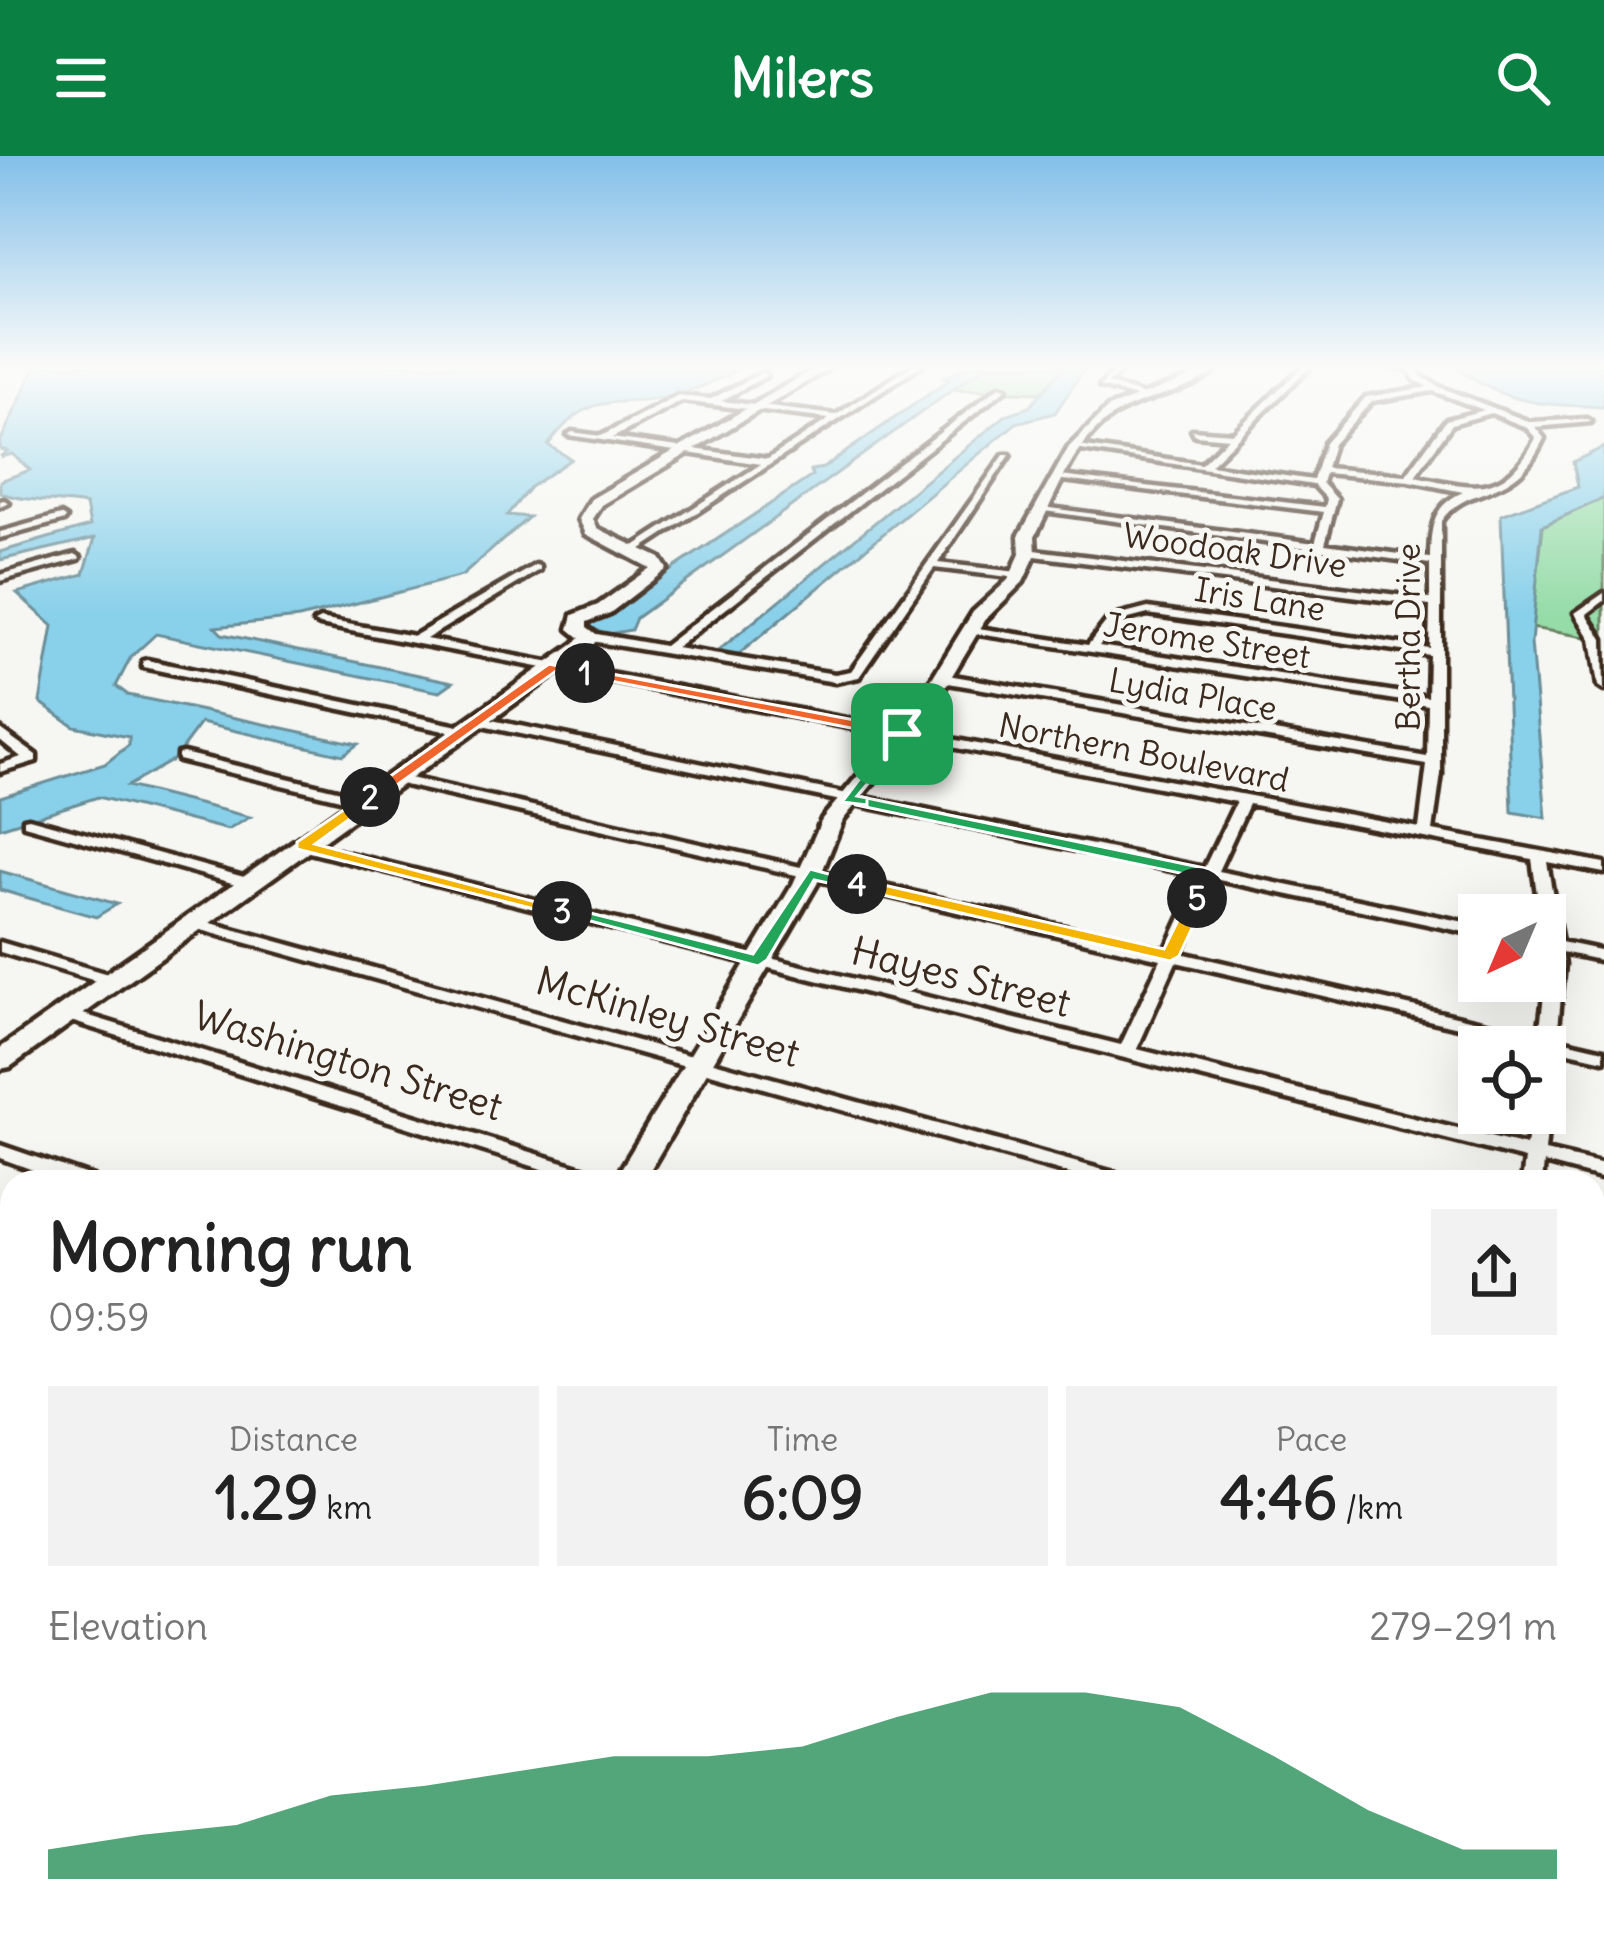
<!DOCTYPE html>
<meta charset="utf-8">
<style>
:root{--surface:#fff;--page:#f2f2f2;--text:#222;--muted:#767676;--accent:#0b8043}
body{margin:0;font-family:Delius,sans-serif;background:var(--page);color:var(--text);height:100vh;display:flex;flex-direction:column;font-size:45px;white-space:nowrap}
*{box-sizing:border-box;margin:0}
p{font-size:39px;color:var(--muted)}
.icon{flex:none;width:66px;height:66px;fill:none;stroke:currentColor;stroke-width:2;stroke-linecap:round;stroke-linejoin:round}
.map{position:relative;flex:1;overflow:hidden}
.details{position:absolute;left:0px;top:1014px;width:1605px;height:771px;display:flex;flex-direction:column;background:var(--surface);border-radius:36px 36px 0 0;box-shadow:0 12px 48px #0002}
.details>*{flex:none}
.needle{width:78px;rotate:224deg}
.controls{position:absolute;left:1458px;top:738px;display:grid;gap:24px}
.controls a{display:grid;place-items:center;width:108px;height:108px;border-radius:0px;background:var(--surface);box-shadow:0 12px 48px #0002;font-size:60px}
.pin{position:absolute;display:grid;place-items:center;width:102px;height:102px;color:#fff;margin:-51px;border-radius:24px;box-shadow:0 6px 18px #0006}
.km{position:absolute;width:60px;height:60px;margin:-30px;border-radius:50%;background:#222;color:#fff;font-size:33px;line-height:60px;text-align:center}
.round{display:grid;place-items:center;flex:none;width:126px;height:126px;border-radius:0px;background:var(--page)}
.head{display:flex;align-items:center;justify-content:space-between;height:204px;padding:0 48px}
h1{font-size:66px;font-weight:700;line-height:90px}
.metrics{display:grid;grid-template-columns:repeat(3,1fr);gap:18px;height:204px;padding:12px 48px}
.metrics div{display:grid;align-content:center;border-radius:0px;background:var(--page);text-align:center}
.metrics b{font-size:60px;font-weight:700}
.metrics small{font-size:33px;font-weight:400}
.metrics p{font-size:33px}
.chart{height:336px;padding:24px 48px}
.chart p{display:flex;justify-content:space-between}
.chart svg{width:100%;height:216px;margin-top:12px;fill:var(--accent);opacity:.7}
header{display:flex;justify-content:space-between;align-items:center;height:156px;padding:0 48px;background:var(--accent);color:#fff;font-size:54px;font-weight:700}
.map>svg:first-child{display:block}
</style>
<header><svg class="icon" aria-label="menu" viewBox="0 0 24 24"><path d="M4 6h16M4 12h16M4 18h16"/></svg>Milers<svg class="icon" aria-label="search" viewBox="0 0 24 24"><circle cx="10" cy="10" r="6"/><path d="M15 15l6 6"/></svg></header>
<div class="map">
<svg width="1604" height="1784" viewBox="0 0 1604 1784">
<rect width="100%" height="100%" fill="#f6f6f2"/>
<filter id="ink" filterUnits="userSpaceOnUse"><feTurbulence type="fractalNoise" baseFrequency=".00833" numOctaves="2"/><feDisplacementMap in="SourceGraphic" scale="24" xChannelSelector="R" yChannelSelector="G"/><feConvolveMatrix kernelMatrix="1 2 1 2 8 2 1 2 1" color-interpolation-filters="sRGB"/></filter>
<g filter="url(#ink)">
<g fill="#96dca9" stroke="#688364" stroke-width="3">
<polygon points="987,209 1066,209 1041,237 952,234"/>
<polygon points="1604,342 1604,484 1531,472 1543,370"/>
</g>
<g fill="#89d0ea" stroke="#6a8e98" stroke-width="3">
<path d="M 29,209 L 750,209 C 727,218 704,231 681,238 C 620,256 593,227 548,289 L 571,303 L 530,331 L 507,359 L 529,361 L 462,420 L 299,462 L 215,471 L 222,478 L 453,526 L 439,536 L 156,478 L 131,501 L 116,530 L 128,539 L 358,588 L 343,599 L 201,567 L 174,603 L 127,630 L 250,661 L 228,674 L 98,641 L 0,672 L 0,641 L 105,608 L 129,589 L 129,581 L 74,570 L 40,546 L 53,470 L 17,437 L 84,418 L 95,382 L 0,404 L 0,396 L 90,370 L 86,349 C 56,344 28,346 0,337 L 0,325 L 30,314 L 12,298 L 0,301 L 7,295 L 0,293 L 0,286 L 34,214 Z"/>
<polygon points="971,209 987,209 636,462 631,474 603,479 587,470 812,320 811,314 823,312 949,224 944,222"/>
<polygon points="1066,209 1087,209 1055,257 1016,267 738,499 718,495 1006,259 1029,251"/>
<path d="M 1461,209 L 1604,209 L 1604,251 C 1540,248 1509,250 1455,211 Z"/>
<polygon points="1604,291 1604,342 1542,370 1531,487 1546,662 1512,656 1501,359 1578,331 1573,306"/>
<polygon points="0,715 117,748 96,761 0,734"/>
</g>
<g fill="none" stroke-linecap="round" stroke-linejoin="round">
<defs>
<g id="street">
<path d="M 913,209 L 922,209 L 632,399 L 628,398 L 628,394 L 761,308 L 568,279 L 572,276 L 601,280 L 678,240 L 711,243 L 763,216 L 766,220 L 721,245 L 836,259 ZM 682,245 L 829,263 L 768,303 L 612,282 Z"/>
<polygon points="1120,209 1128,209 1108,228 1148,240 1148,244 1100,231"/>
<path d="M 1304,209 L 1312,209 L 1210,309 L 1313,324 L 1325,287 L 1366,241 L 1428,231 L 1415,224 L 1409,213 L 1377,209 L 1414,209 L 1421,220 L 1439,231 L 1530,266 L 1587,263 L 1591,266 L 1535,271 L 1544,282 C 1537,297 1529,311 1515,321 C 1490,340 1460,337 1441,365 L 1441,618 L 1433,675 L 1604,707 L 1604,717 L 1547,706 L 1561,786 L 1604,795 L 1604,805 L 1562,796 L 1564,808 L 1557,883 L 1604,894 L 1604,904 L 1556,893 L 1554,907 L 1545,913 L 1545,891 L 1176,806 L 1137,893 L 1526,990 L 1531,957 L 1545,957 L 1547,953 L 1549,957 L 1545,995 L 1604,1009 L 1604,1023 L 1544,1007 L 1542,1026 L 1522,1026 L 1525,1003 L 297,693 L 295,690 L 302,686 L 1121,889 L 1161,803 L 396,627 L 389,623 L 396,619 L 1166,794 L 1200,720 L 477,569 L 470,565 L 477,561 L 1204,712 L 1236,646 L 320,469 L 314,466 L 320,463 L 414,480 L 536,409 L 540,410 L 540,414 L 426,483 L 1419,672 L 1427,609 L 942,526 L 936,522 L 942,518 L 1427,601 L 1428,549 L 972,477 L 966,474 L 972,471 L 1088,489 L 1109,462 L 1148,452 L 1429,492 L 1430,450 L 1027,399 L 1022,396 L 1027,393 L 1430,443 L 1430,408 L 1323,394 L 1319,396 L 1314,393 L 1037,354 L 1042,351 L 1315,387 L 1324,356 L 1055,323 L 1060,320 L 1325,351 L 1327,343 L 1314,329 L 1075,293 L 1079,290 L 1201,308 L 1228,282 L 1195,279 L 1192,274 L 1233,277 ZM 1433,235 L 1484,254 L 1446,264 L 1406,319 L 1326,312 L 1333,288 L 1372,245 ZM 1491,257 L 1526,271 L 1536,282 C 1503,344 1473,332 1415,320 L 1452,268 ZM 1325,317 L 1409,325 L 1463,336 C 1432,350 1431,371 1430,402 L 1325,388 L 1337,343 L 1322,327 ZM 1148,458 L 1429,499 L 1428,541 L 1099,490 L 1117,466 ZM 1249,648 L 1532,703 L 1540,759 L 1545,759 L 1548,808 L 1539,879 L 1181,797 L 1214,723 L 1479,779 L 1479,769 L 1218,715 Z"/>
<polygon points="999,231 1006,233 676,492 835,518 851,515 1004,299 1010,299 938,407 1018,416 1023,419 1018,422 934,412 859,521 835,526 591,485 585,481 591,477 664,490"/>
<polygon points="0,345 4,344 9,347 0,351"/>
<polygon points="61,359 66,362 65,364 0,382 0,376"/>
<polygon points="75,398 80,401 79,403 0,425 0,419"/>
<polygon points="1604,437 1604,445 1587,458 1603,483 1604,534 1598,530 1591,483 1575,457"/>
<polygon points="147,504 463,571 470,575 463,579 143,511 143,505"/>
<polygon points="0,573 36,599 36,605 0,616 0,608 21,601 0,584"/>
<polygon points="183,597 370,642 372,645 365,649 178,604 178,598"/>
<polygon points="29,662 255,724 258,727 250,732 24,669 24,663"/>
<polygon points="193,762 1129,1021 1132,1026 1098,1026 187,770 185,767"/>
<polygon points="0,786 118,821 120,825 112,830 0,796"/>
<polygon points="67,853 612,1021 615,1026 583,1026 61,862 58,858 61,854"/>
<polygon points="0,989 93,1021 96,1026 66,1026 0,1002"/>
<polygon points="1593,1148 1604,1151 1604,1167 1593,1164"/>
<polygon points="0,1197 12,1201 12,1220 0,1216"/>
<polygon points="1593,1326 1604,1329 1604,1349 1593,1346"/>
<polygon points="1593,1551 1604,1555 1604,1581 1593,1577"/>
<polygon points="532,1773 580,1773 585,1784 537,1784"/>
<polygon points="1350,1773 1404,1773 1409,1784 1355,1784"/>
<polygon points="1437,1773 1469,1773 1468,1784 1436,1784"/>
</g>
<g id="secondary">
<polygon points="821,209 835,209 602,349 593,363 597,372 660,402 667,413 610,457 587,466 587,471 600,481 586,496 10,911 0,913 0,892 574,488 580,482 569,473 573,459 598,449 650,412 586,378 579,363 591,343"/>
<path d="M 1209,209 L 1222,209 C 1192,235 1153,238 1119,256 C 1075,281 1057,338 1035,380 L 1036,398 L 1023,426 L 986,463 L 926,563 L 843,664 L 817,728 L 643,1026 L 613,1026 L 793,728 L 822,663 L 911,556 L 973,456 L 1008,424 L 1020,398 L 1019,380 L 1069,291 L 1108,252 L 1187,222 Z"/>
<polygon points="0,1520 12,1524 12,1567 0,1562"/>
<polygon points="15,1773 70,1773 65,1784 10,1784"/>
</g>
</defs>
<use href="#street" stroke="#3b2a1e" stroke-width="9"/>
<use href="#secondary" stroke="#3b2a1e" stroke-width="9"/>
<use href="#street" fill="#f6f6f2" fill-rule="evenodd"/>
<use href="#secondary" fill="#f6f6f2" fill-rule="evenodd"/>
</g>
</g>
<linearGradient id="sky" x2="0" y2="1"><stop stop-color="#82bfe9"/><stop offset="0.46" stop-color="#fbfbf9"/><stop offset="1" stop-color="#fbfbf9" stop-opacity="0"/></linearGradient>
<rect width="1604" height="458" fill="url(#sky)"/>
<polygon fill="#f0652b" stroke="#fff" stroke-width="3" points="585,513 902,573 909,578 902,582 580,519"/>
<polygon fill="#f0652b" stroke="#fff" stroke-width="3" points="549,508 591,517 585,521 556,515 376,644 365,644 365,638"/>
<polygon fill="#f5b400" stroke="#fff" stroke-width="3" points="370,636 376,644 315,688 570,755 562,760 297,693 297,686"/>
<polygon fill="#22a559" stroke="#fff" stroke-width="3" points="810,713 866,728 857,733 814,724 767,804 758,810 553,755 562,750 753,798"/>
<polygon fill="#f5b400" stroke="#fff" stroke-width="3" points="857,723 1164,793 1191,738 1206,742 1179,800 1170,805 852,732"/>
<polygon fill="#22a559" stroke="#fff" stroke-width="3" points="862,641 1209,713 1217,718 1197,747 1189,742 1199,721 856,649"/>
<polygon fill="#22a559" stroke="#fff" stroke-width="3" points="897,574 909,578 857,640 867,642 867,649 842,646"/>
<g text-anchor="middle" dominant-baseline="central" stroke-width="10" stroke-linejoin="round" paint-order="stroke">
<g font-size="33" fill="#3b2a1e" stroke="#f6f6f2">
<text transform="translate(1235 394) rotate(8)">Woodoak Drive</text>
<text transform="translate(1260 443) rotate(9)">Iris Lane</text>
<text transform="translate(1408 481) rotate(-90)">Bertha Drive</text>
<text transform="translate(1207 484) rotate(9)">Jerome Street</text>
<text transform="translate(1193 538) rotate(10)">Lydia Place</text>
<text transform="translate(1144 596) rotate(11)">Northern Boulevard</text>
</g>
<g font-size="39" fill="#3b2a1e" stroke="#f6f6f2">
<text transform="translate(961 821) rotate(14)">Hayes Street</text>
<text transform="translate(668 861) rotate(16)">McKinley Street</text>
<text transform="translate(348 905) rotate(17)">Washington Street</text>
</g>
</g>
</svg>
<div class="controls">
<a><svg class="needle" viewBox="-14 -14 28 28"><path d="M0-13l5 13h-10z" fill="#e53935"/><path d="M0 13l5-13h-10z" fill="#767676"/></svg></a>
<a><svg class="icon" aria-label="locate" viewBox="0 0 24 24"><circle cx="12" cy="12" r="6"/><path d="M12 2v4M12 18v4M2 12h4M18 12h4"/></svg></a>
</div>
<div class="pin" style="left:902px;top:578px;background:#1e9e55"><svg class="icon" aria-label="arrive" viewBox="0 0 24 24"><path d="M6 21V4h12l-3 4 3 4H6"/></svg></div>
<b class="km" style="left:585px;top:517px">1</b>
<b class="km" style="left:370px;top:641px">2</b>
<b class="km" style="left:562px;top:755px">3</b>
<b class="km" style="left:857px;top:728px">4</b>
<b class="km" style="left:1197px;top:742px">5</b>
<section class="details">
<div class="head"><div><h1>Morning run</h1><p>09:59</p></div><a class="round"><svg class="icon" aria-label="share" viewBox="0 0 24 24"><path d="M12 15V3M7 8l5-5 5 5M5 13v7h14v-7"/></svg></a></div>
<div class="metrics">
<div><p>Distance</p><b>1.29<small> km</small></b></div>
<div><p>Time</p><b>6:09</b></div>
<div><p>Pace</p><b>4:46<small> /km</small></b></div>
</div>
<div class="chart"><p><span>Elevation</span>279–291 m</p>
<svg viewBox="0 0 160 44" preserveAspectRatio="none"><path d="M0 44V38L10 35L20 33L30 27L40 25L50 22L60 19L70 19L80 17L90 11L100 6L110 6L120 9L130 19L140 30L150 38L160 38V44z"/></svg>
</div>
</section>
</div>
